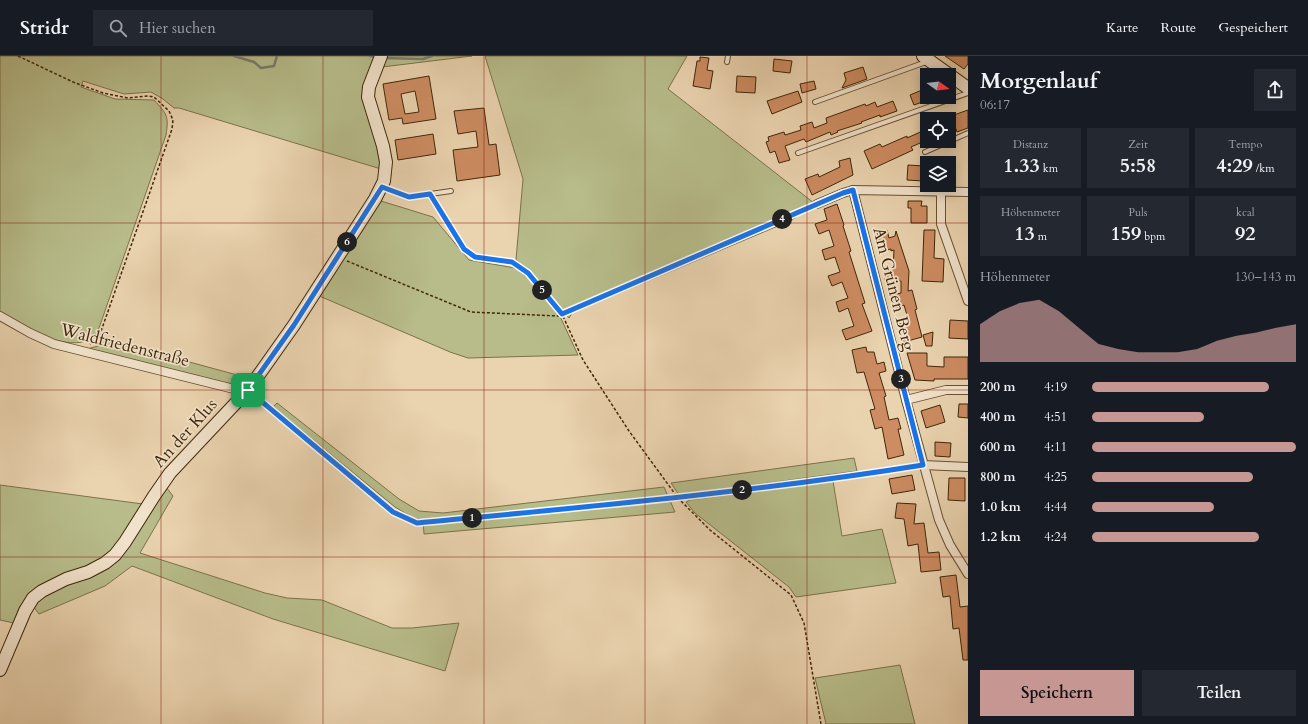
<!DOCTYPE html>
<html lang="de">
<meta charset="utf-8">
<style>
:root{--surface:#171b24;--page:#242831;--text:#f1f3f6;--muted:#9ea1a6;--line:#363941;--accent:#c59692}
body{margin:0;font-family:Cardo,serif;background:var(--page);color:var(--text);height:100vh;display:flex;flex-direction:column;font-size:15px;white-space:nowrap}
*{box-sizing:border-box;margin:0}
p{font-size:13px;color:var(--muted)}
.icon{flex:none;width:22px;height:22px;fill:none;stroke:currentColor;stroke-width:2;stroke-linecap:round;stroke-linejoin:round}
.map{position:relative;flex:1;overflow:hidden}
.sheet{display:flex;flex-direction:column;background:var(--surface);width:340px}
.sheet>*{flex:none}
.needle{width:26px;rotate:104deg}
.buttons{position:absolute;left:920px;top:12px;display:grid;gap:8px}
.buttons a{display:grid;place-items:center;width:36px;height:36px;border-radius:0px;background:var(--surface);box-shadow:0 2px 10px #0003;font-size:20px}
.pin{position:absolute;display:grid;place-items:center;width:34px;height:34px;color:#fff;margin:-17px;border-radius:8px;box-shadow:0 2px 6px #0006}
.km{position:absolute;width:20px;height:20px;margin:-10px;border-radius:50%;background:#222;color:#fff;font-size:11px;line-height:20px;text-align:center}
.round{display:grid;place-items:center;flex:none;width:42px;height:42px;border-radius:0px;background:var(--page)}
.head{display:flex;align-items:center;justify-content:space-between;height:68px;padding:0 12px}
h1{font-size:22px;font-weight:700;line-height:30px}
.metrics{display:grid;grid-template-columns:repeat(3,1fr);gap:6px;height:68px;padding:4px 12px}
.metrics div{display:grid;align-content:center;border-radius:0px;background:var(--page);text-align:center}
.metrics b{font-size:20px;font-weight:700}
.metrics small{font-size:11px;font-weight:400}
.metrics p{font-size:11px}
.chart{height:112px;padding:8px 12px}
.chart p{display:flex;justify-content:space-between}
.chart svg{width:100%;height:72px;margin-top:4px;fill:var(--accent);opacity:.7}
.primary-button{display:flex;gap:8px;margin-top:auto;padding:8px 12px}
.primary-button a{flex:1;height:46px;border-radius:0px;background:var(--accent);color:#111;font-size:16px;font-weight:700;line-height:46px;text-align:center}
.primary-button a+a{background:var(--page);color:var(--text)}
ul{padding:0 12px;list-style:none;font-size:13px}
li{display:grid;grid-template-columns:64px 48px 1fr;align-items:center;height:30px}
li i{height:10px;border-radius:5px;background:var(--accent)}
header{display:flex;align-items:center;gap:24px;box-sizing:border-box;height:56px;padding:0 20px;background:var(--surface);border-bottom:1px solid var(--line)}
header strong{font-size:19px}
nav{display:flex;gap:22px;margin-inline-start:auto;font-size:14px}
.search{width:280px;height:36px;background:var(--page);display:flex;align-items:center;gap:10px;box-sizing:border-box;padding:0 14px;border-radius:0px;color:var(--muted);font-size:15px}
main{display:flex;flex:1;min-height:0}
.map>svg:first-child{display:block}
</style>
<header>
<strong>Stridr</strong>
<div class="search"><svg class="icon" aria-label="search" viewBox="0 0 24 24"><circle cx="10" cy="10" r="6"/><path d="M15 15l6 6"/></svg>Hier suchen</div>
<nav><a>Karte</a><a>Route</a><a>Gespeichert</a></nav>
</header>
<main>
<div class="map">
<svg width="968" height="668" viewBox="0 0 968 668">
<rect width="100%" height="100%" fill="#ead3af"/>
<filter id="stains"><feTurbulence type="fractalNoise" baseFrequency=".005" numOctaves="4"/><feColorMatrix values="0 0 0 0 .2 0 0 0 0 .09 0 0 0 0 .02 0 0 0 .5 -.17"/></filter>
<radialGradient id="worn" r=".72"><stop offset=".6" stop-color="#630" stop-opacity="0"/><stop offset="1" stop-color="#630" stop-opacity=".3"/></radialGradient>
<g fill="#b7bc8a" stroke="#7c7249">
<path d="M 0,0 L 378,0 L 365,29 L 380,95 L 381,113 L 179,52 L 174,52 L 163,43 L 151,36 L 124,38 L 83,25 L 81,31 L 115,43 L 154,44 C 167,58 169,60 166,79 L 98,275 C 96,277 95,281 92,282 C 69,298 20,270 0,257 Z"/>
<polygon points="386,0 472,0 382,11"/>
<polygon points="485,0 687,0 668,33 814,147 792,164 572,257 569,262 533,218 516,204 523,123"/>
<polygon points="381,145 433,161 469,204 515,212 526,220 558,256 578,299 468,302 450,296 317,239"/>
<polygon points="101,282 252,323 244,330 235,330 87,293 98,290"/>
<polygon points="277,347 399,443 419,455 443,457 664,431 675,456 424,478 423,464 413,462 395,451 273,351"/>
<polygon points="854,402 857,415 679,439 671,427"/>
<polygon points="833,425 842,480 882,473 896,527 796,541 789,531 695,457 686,446 690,444"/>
<polygon points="0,429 143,448 112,496 99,504 68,520 40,529 20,550 14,567 0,564"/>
<polygon points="166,431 173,440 140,497 265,537 287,542 322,544 392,572 412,572 459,567 445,615 273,563 132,510 105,530 39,558 33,550 42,540 104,513"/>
<polygon points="900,609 915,668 826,668 815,622"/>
</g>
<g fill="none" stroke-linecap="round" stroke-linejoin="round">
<g stroke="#787c70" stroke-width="2.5">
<polyline points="234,0 254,6 261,12 274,10 277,0"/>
<polyline points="370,0 377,1"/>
<polyline points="384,2 423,3 432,0"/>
</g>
</g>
<g fill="#cd8c61" stroke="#402708" fill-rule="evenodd">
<polygon points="945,0 968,0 968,8 964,13"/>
<polygon points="700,1 709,2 707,14 713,15 710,33 693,30 697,5 700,5"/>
<polygon points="774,3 792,5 790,17 773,15"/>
<polygon points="863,11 867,23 842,32 846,24 844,17"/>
<path d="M 429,20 L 436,63 L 403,68 L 402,62 L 389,64 L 383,28 ZM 415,35 L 419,56 L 405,58 L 401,38 Z"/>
<polygon points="737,20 756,21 755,37 736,36"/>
<polygon points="814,25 816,33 802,37 800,28"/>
<polygon points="922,34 925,45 914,49 910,39"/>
<polygon points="798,35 802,46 772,58 767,45"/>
<polygon points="893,45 897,55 880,61 880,59 861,66 862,67 837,75 838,76 831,79 830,76 806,86 804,83 785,90 790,104 779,107 775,95 770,97 766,86 769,85 768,81 784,76 785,79 801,74 800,70 812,66 814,72 827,67 826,62 865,48 866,50 875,46 877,51"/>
<polygon points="484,52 489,89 496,88 500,119 457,125 453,94 478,91 476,75 458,78 454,55"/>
<polygon points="968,54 968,72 957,76 951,60"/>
<polygon points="927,73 927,84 911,91 913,94 872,113 864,95 880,88 882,91 907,80 907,82"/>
<polygon points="433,78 436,98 398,104 395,84"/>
<polygon points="850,102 853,119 812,139 805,123 818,118 819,121 840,111 839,105"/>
<polygon points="908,109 924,110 923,125 907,124"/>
<polygon points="908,145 922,145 921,150 927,150 927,167 911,167 911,152 908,152"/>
<polygon points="837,148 844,169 843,170 851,195 849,196 865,247 862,248 872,275 846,284 842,274 854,270 848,252 839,256 836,246 848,242 842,226 832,230 828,220 840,216 835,201 825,204 822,194 834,190 829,174 819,178 815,168 827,164 824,153"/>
<polygon points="887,174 889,182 895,180 896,175 909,215 908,235 912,234 917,253 915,254 922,281 904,286 899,268 909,266 904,249 896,252 892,239 901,237 901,225 885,224 886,212 893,212 894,194 891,195 891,193 883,195 877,177"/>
<polygon points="924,174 935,174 934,202 944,203 943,226 922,225"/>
<polygon points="950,264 968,265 968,283 949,282"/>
<polygon points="933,276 932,290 926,290 923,279"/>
<polygon points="866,291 867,296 874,296 877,308 884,306 886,315 879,317 886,340 884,341 889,364 898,362 901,373 898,373 904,399 888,403 882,371 875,373 870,354 875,353 864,316 857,317 852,294"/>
<polygon points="907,297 927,297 927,310 944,311 944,301 968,301 968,323 934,323 934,325 915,324"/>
<polygon points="959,348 968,348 968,362 958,361"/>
<polygon points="940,349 945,366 926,372 921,355"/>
<polygon points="935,386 951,387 950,401 935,400"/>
<polygon points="912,419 915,434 892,438 889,423"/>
<polygon points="949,422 965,422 965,445 948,444"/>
<polygon points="897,447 916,448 914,468 924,467 928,497 939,496 941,514 921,516 918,488 908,490 904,463 895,462"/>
<polygon points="956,519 960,551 968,550 968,604 963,604 959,572 953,573 950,540 943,541 940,521"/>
</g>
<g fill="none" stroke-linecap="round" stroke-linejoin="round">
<defs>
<g id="lane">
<polyline points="727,6 728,0"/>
<polyline points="815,46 926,6"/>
<polyline points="925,96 968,77"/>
<polyline points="798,97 968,37"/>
<polyline points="382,131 409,141 451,135"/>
</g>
<g id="street">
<polyline points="941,136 941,168 968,245"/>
<polyline points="968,136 853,134 906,344 939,464 950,489 968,518"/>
<polyline points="817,148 843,137 853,134"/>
<polyline points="0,260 30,277 54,288 246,336"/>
<polyline points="906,344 946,334 968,334"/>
<polyline points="923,409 968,411"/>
</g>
<g id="secondary">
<polyline points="923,0 968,32"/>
<polyline points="0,614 25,555 33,542 42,535 66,523 88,516 105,507 115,499 125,486 154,440 170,417 248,334 294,269 375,143 384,125 386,106 383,90 368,41 369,31 381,0"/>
</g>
</defs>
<use href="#lane" stroke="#6a5232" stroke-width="6"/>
<use href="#street" stroke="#6a5232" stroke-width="10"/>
<use href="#secondary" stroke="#402708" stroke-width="14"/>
<g stroke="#402708" stroke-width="1.5" stroke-dasharray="3 2" stroke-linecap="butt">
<polyline points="18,0 73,26 103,37 128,42 148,40 154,41 169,55 173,64 172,73 99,281 90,288"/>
<polyline points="433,143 464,193 475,201 512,206 528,217 562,258 583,304 629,375 678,442 710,474 791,539 804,567 821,668"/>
<polyline points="347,205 471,256 558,260 810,151"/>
<path d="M 256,341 L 393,456 L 417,467 C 584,452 750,437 915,411"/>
</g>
<use href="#lane" stroke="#f1e2cb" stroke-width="4"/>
<use href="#street" stroke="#f1e2cb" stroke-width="8"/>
<use href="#secondary" stroke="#f1e2cb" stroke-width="12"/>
</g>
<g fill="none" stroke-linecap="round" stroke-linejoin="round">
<defs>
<path id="route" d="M 382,131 L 409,141 L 430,138 L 464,193 L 475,201 L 512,206 L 528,217 L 562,258 L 843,137 L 853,134 L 923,409 C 755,436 586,451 417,467 L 393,456 L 248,334 L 294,269 Z"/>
</defs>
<use href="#route" stroke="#fff" stroke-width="8"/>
<use href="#route" stroke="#1a73e8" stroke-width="5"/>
</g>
<path fill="none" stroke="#8f2418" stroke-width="1" stroke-opacity="0.55" d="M 161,0 L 161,668M 323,0 L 323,668M 484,0 L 484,668M 645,0 L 645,668M 807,0 L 807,668M 0,167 L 968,167M 0,334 L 968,334M 0,501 L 968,501"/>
<g text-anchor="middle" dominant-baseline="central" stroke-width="3.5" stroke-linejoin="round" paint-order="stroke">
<g font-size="17" fill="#402708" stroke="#f1e2cb">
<text transform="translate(894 233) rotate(76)">Am Grünen Berg</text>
<text transform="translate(125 289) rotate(14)">Waldfriedenstraße</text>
<text transform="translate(185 377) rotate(-48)">An der Klus</text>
</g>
</g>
<rect width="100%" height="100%" filter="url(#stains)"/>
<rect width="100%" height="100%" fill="url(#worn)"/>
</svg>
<div class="buttons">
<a><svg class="needle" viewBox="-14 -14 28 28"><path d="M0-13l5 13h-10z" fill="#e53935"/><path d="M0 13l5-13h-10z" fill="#9ea1a6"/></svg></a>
<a><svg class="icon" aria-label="locate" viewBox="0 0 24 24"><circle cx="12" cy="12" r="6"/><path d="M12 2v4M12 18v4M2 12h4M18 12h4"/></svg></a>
<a><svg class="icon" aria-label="layers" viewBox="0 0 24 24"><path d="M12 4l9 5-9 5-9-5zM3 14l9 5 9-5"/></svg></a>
</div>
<div class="pin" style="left:248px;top:334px;background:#1e9e55"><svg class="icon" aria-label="arrive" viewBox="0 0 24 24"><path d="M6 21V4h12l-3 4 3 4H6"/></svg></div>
<b class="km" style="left:472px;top:462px">1</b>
<b class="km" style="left:742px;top:434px">2</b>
<b class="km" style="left:901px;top:323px">3</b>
<b class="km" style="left:782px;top:163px">4</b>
<b class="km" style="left:542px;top:234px">5</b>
<b class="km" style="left:347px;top:186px">6</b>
</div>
<section class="sheet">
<div class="head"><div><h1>Morgenlauf</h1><p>06:17</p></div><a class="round"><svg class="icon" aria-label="share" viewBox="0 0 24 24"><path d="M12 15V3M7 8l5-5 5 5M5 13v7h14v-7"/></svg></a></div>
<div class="metrics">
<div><p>Distanz</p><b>1.33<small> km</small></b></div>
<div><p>Zeit</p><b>5:58</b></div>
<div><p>Tempo</p><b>4:29<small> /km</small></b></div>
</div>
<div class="metrics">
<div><p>Höhenmeter</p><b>13<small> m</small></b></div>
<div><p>Puls</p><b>159<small> bpm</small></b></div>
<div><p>kcal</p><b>92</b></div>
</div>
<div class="chart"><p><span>Höhenmeter</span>130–143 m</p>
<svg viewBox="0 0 160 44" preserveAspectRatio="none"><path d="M0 44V21L10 13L20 8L30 6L40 13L50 23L60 33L70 36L80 38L90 38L100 38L110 36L120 31L130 28L140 26L150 23L160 21V44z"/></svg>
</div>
<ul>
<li><b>200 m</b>4:19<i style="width:87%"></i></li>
<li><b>400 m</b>4:51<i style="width:55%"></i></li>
<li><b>600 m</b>4:11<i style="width:100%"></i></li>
<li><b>800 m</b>4:25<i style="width:79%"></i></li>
<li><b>1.0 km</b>4:44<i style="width:60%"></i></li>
<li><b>1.2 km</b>4:24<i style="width:82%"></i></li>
</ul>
<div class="primary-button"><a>Speichern</a><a>Teilen</a></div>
</section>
</main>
